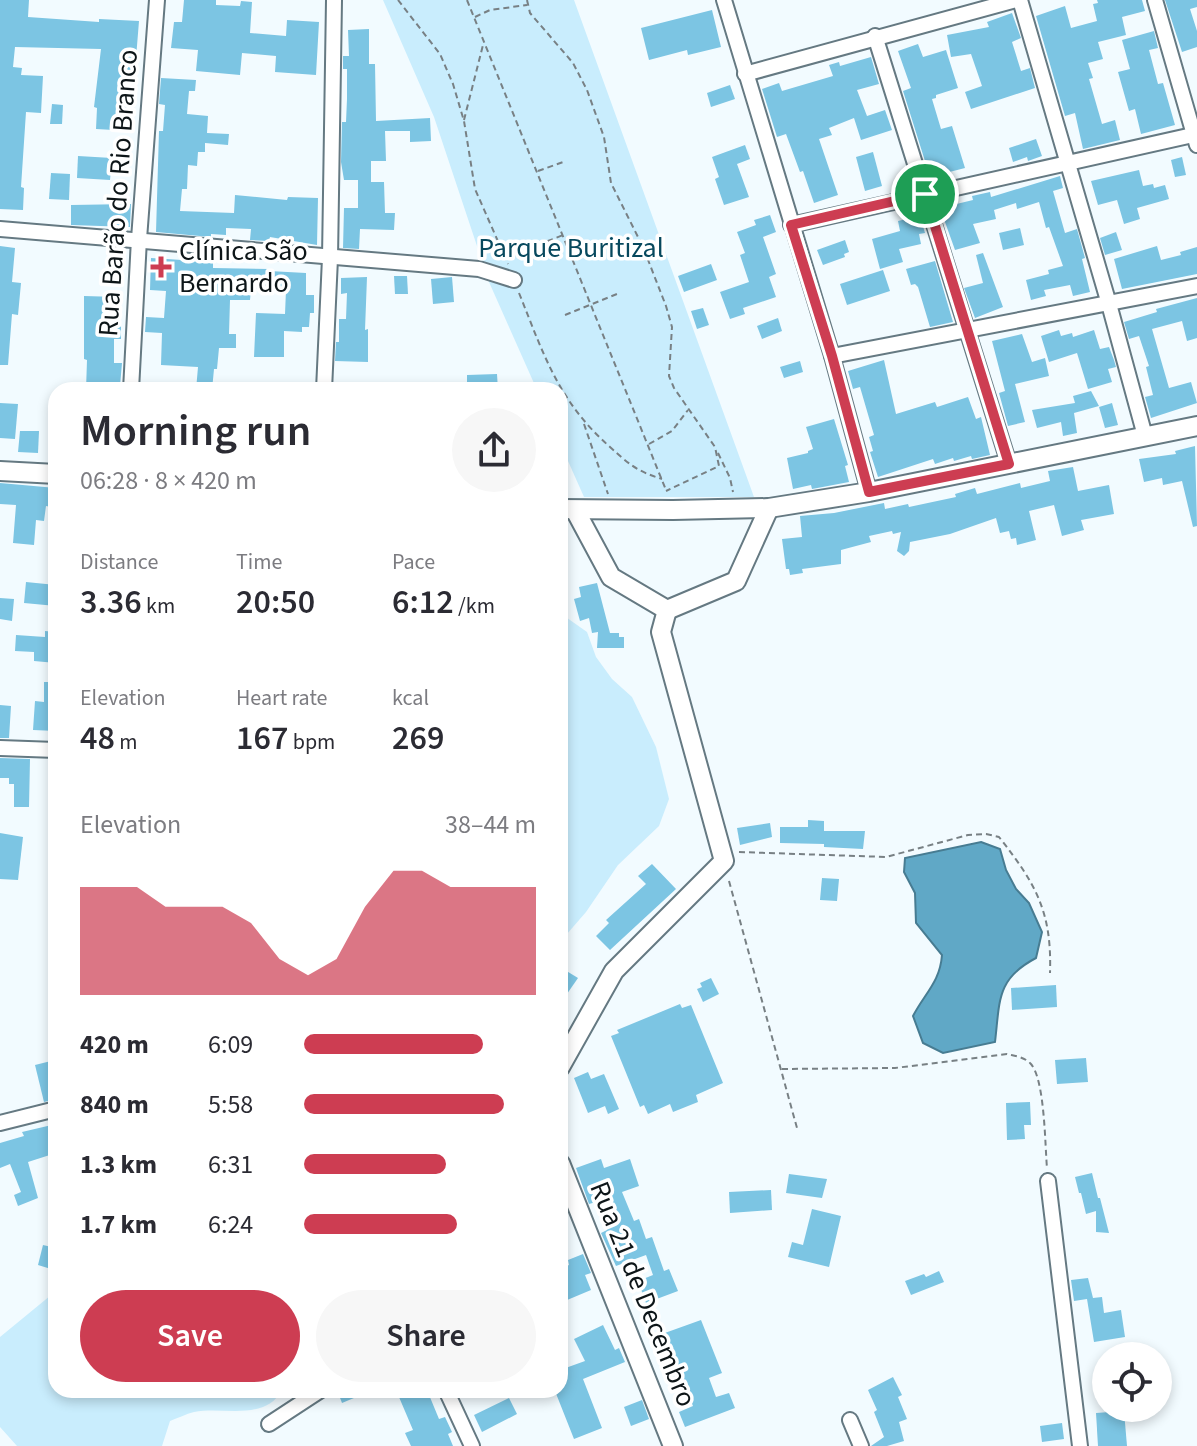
<!DOCTYPE html>
<meta charset="utf-8">
<style>
:root{--surface:#fff;--page:#f7f7f7;--text:#2b2b33;--muted:#7c7c81;--accent:#cd3d52}
body{margin:0;font-family:"Source Sans 3",sans-serif;background:var(--page);color:var(--text);height:100vh;display:flex;flex-direction:column;font-size:30px;white-space:nowrap}
*{box-sizing:border-box;margin:0}
p{font-size:26px;color:var(--muted)}
.icon{flex:none;width:44px;height:44px;fill:none;stroke:currentColor;stroke-width:2;stroke-linecap:round;stroke-linejoin:round}
.map{position:relative;flex:1;overflow:hidden}
.drawer{position:absolute;left:48px;top:382px;width:520px;height:1016px;display:flex;flex-direction:column;background:var(--surface);border-radius:24px;box-shadow:0 4px 12px #0003}
.drawer>*{flex:none}
.controls{position:absolute;left:1092px;top:1342px;display:grid;gap:16px}
.controls a{display:grid;place-items:center;width:80px;height:80px;border-radius:50%;background:var(--surface);box-shadow:0 4px 12px #0003;font-size:40px}
.pin{position:absolute;display:grid;place-items:center;width:68px;height:68px;color:#fff;margin:-34px;border:4px solid #fff;border-radius:50%;box-shadow:0 2px 8px #0007}
.round{display:grid;place-items:center;flex:none;width:84px;height:84px;border-radius:42px;background:var(--page)}
.headline{display:flex;align-items:center;justify-content:space-between;height:136px;padding:0 32px}
h1{font-size:44px;font-weight:600;line-height:60px}
.stats{display:grid;grid-template-columns:repeat(3,1fr);gap:12px;height:136px;padding:8px 32px}
.stats div{display:grid;align-content:center}
.stats b{font-size:34px;font-weight:600}
.stats small{font-size:22px;font-weight:400}
.stats p{font-size:22px}
.chart{height:224px;padding:16px 32px}
.chart p{display:flex;justify-content:space-between}
.chart svg{width:100%;height:144px;margin-top:8px;fill:var(--accent);opacity:.7}
.action{display:flex;gap:16px;margin-top:auto;padding:16px 32px}
.action a{flex:1;height:92px;border-radius:48px;background:var(--accent);color:#fff;font-size:32px;font-weight:600;line-height:92px;text-align:center}
.action a+a{background:var(--page);color:var(--text)}
ul{padding:0 32px;list-style:none;font-size:26px}
li{display:grid;grid-template-columns:128px 96px 1fr;align-items:center;height:60px}
li i{height:20px;border-radius:10px;background:var(--accent)}
.map>svg:first-child{display:block}
</style>
<div class="map">
<svg width="1197" height="1446" viewBox="0 0 1197 1446">
<rect width="100%" height="100%" fill="#f2fbff"/>
<g fill="#c9edfd">
<polygon points="383,0 574,0 754,497 584,497 560,443 560,390 537,390 489,282 434,117"/>
<polygon points="560,613 587,632 596,657 612,679 632,697 656,747 669,799 659,826 618,865 586,912 560,942"/>
<path d="M 56,1291 L 56,1390 L 282,1390 C 265,1422 223,1406 194,1412 C 186,1414 178,1418 170,1421 L 162,1446 L 17,1446 L 0,1427 L 0,1337 Z"/>
</g>
<path fill="#60a8c6" stroke="#477c92" stroke-width="2" d="M 981,842 L 1000,849 L 1006,870 L 1016,889 L 1029,903 L 1042,932 L 1036,958 C 996,979 1000,1001 995,1042 L 943,1053 L 923,1043 L 913,1016 C 925,993 940,982 942,955 L 916,923 L 915,893 L 904,872 L 905,858 Z"/>
<g fill="#7cc5e3">
<polygon points="0,0 29,0 28,17 99,22 99,19 139,21 134,83 130,82 128,112 132,113 131,131 96,129 97,108 94,107 101,49 15,47 13,67 22,68 21,75 43,76 41,113 26,112 21,187 24,188 23,210 0,209"/>
<polygon points="184,0 216,0 216,5 240,6 241,1 252,2 250,33 286,36 287,20 319,22 316,75 275,72 276,56 242,53 240,75 196,71 198,50 171,48 174,22 182,22"/>
<polygon points="1097,0 1142,0 1145,11 1122,17 1126,35 1098,42 1103,59 1088,63 1093,78 1089,79 1102,124 1115,120 1120,140 1083,149 1075,113 1065,116 1036,16 1065,6 1071,28 1097,21 1093,4 1098,3"/>
<polygon points="1165,0 1197,0 1197,7 1190,9 1197,31 1197,47 1182,52"/>
<polygon points="712,10 721,47 688,55 687,50 649,60 641,28"/>
<polygon points="1012,13 1021,38 1012,42 1021,71 1030,68 1035,88 971,109 965,92 982,86 971,54 951,57 947,35 989,27 987,22"/>
<polygon points="369,29 369,64 375,64 376,121 430,118 431,141 410,142 410,131 385,131 386,161 371,161 371,182 384,182 385,213 395,213 394,230 360,229 359,249 343,248 344,208 358,208 358,180 344,180 341,162 342,122 346,122 347,99 347,69 343,69 343,56 349,56 348,30"/>
<polygon points="1154,31 1158,48 1149,50 1158,84 1163,83 1175,125 1141,134 1135,109 1129,111 1118,72 1130,69 1122,40"/>
<polygon points="918,44 923,57 946,50 958,88 936,95 936,98 932,99 941,129 952,126 965,168 930,177 903,91 911,88 898,51"/>
<polygon points="871,57 879,84 857,90 867,116 885,110 892,130 861,140 854,118 829,128 832,135 819,139 838,195 814,203 803,171 800,172 786,134 777,137 762,89 779,83 782,91 833,76 829,65 839,62 840,66"/>
<polygon points="161,78 196,80 195,91 189,91 187,114 208,116 207,133 229,134 228,145 205,143 205,152 198,152 197,166 188,165 187,189 182,189 180,211 234,213 235,195 287,200 288,197 318,198 317,245 270,237 269,241 250,240 251,229 226,228 226,235 211,234 211,237 156,232 159,131 163,131 165,105 159,104"/>
<polygon points="730,85 735,99 711,107 707,93"/>
<polygon points="52,104 63,105 62,124 50,124"/>
<polygon points="1036,139 1042,156 1028,161 1027,157 1013,162 1009,148"/>
<polygon points="745,145 750,159 737,164 749,197 724,205 715,179 719,177 712,157"/>
<polygon points="873,152 882,186 865,191 856,157"/>
<polygon points="78,156 112,158 110,180 77,178"/>
<polygon points="1182,157 1186,175 1175,177 1171,160"/>
<polygon points="1139,170 1143,186 1153,184 1154,188 1165,185 1169,199 1137,208 1140,219 1124,224 1117,200 1098,205 1091,181"/>
<polygon points="51,173 70,174 69,200 49,199"/>
<polygon points="1060,176 1063,188 1053,191 1065,233 1077,229 1085,258 1082,259 1090,292 1073,296 1070,285 1044,290 1046,296 1031,300 1026,280 1049,274 1048,270 1063,266 1049,227 1046,228 1039,202 1017,209 1016,203 994,210 996,219 973,224 980,243 955,250 940,208 973,200 972,196 990,192 991,197"/>
<polygon points="131,204 130,227 71,225 71,205"/>
<polygon points="770,215 776,232 763,237 776,274 769,277 776,297 743,308 745,314 730,319 720,292 749,282 740,255 745,253 737,232 756,225 754,220"/>
<polygon points="920,216 925,233 919,234 921,244 899,249 903,262 880,269 872,239 900,231 898,221"/>
<polygon points="1020,228 1024,245 1003,250 999,233"/>
<polygon points="1116,232 1122,250 1105,255 1100,238"/>
<polygon points="845,240 849,252 844,254 845,257 823,265 817,250"/>
<polygon points="0,246 15,248 12,282 21,283 18,315 12,314 8,365 0,365"/>
<polygon points="1157,246 1161,260 1181,255 1180,252 1197,247 1197,274 1122,289 1114,259"/>
<polygon points="983,253 1003,307 975,318 964,288 983,283 976,255"/>
<polygon points="151,258 213,262 213,268 269,269 269,271 306,273 306,295 314,295 314,313 310,313 309,327 302,327 302,332 284,331 284,357 254,357 256,313 285,314 286,290 251,289 250,300 230,300 229,334 236,334 236,348 219,348 217,369 214,369 212,390 196,390 198,367 161,365 162,333 145,332 146,317 164,318 166,291 150,290"/>
<polygon points="935,261 953,322 930,327 918,287 915,284 911,285 906,269"/>
<polygon points="711,264 717,280 684,292 678,276"/>
<polygon points="883,270 890,291 847,305 840,284"/>
<polygon points="394,276 407,276 408,294 395,294"/>
<polygon points="367,277 365,330 368,329 368,362 335,361 336,342 339,342 339,319 346,319 347,293 341,294 341,278"/>
<polygon points="452,277 454,302 433,304 431,279"/>
<polygon points="84,296 118,297 116,324 121,324 121,339 114,339 114,363 122,363 120,386 115,386 114,390 86,390 87,360 84,359"/>
<polygon points="1197,298 1197,338 1187,341 1182,321 1152,329 1169,388 1191,382 1197,403 1151,418 1145,397 1153,395 1146,367 1149,366 1139,336 1129,339 1124,322 1157,312 1156,309"/>
<polygon points="703,308 709,325 697,329 691,311"/>
<polygon points="778,318 782,331 762,339 757,326"/>
<polygon points="1059,330 1061,336 1072,333 1073,337 1094,330 1100,349 1109,347 1114,360 1116,367 1108,369 1112,382 1088,389 1077,353 1049,362 1041,336"/>
<polygon points="1022,334 1032,362 1045,358 1049,376 1015,384 1025,422 1008,426 999,393 1005,391 992,341"/>
<polygon points="884,360 896,414 935,402 937,407 968,397 976,419 981,417 990,455 972,459 971,456 954,461 953,458 935,464 933,459 878,477 870,452 873,451 869,437 874,435 860,387 853,389 848,371"/>
<polygon points="800,361 803,372 784,378 780,367"/>
<polygon points="497,374 498,390 467,390 467,375"/>
<polygon points="1091,391 1099,406 1074,413 1077,433 1063,436 1061,422 1037,428 1032,410 1075,403 1073,396"/>
<polygon points="0,403 18,404 15,439 0,438"/>
<polygon points="1112,403 1118,425 1105,428 1099,407"/>
<polygon points="834,419 848,465 845,466 849,482 812,489 811,485 793,489 787,458 808,453 808,451 813,449 806,427"/>
<polygon points="20,431 39,431 38,453 18,452"/>
<polygon points="1195,446 1197,526 1193,527 1182,481 1163,485 1162,478 1144,482 1139,459 1176,454 1175,451"/>
<polygon points="1073,467 1078,491 1109,485 1114,514 1081,520 1084,530 1062,536 1054,505 1029,511 1036,540 1017,545 1016,538 1011,539 1009,531 1000,533 996,518 950,534 910,542 909,551 904,556 897,551 901,532 893,534 892,531 869,536 871,542 841,550 841,564 802,569 803,573 790,575 789,569 786,569 782,539 802,537 800,516 834,513 884,503 885,509 908,504 909,507 956,497 955,494 975,488 977,494 1020,483 1021,488 1050,481 1048,471"/>
<polygon points="0,483 56,488 56,508 46,506 44,521 36,520 34,545 13,543 16,505 0,504"/>
<polygon points="26,582 56,585 56,606 24,603"/>
<polygon points="597,583 610,633 619,633 619,637 624,637 624,648 597,648 598,632 592,633 589,618 580,621 574,599 581,597 579,587"/>
<polygon points="0,598 14,599 12,621 0,619"/>
<polygon points="45,631 56,632 56,663 34,661 34,652 15,651 16,635 45,637"/>
<polygon points="44,682 56,682 56,731 33,730 35,701 44,702"/>
<polygon points="0,705 11,706 9,738 0,738"/>
<polygon points="0,758 30,759 29,807 14,807 14,784 9,784 9,778 0,778"/>
<polygon points="808,820 824,821 824,831 865,831 863,849 824,847 824,844 780,843 780,827 808,827"/>
<polygon points="770,823 772,837 740,845 737,828"/>
<polygon points="0,833 23,837 18,880 0,879"/>
<polygon points="652,864 676,889 610,950 596,936 609,923 606,920 646,884 638,876"/>
<polygon points="822,878 839,879 837,901 820,900"/>
<polygon points="560,967 578,978 560,1004"/>
<polygon points="711,978 719,994 703,1002 697,989 702,987 700,983"/>
<polygon points="1056,985 1057,1007 1012,1010 1011,988"/>
<polygon points="680,1004 682,1008 691,1005 723,1083 696,1095 698,1102 673,1112 670,1104 648,1114 644,1105 640,1107 611,1036 619,1033 617,1030"/>
<polygon points="1086,1058 1088,1082 1057,1084 1055,1060"/>
<polygon points="55,1060 56,1099 44,1102 35,1065"/>
<polygon points="588,1072 591,1079 604,1074 619,1109 608,1114 605,1106 588,1113 574,1078"/>
<polygon points="1030,1102 1031,1125 1024,1125 1025,1139 1007,1140 1006,1103"/>
<polygon points="56,1124 56,1153 28,1162 38,1198 18,1206 14,1195 21,1192 10,1164 0,1168 0,1143 24,1136 22,1132"/>
<polygon points="601,1159 604,1168 630,1159 639,1186 622,1192 634,1221 639,1219 646,1239 652,1237 664,1271 669,1269 678,1291 646,1303 638,1281 653,1275 646,1255 616,1266 601,1233 607,1230 596,1202 589,1204 576,1168"/>
<polygon points="1092,1173 1098,1198 1100,1198 1109,1233 1096,1232 1096,1211 1086,1214 1081,1193 1079,1193 1075,1177"/>
<polygon points="789,1174 827,1179 822,1198 786,1193"/>
<polygon points="771,1190 772,1210 730,1213 729,1192"/>
<polygon points="812,1209 841,1216 829,1267 788,1257 792,1242 803,1245"/>
<polygon points="43,1245 56,1248 51,1269 38,1265"/>
<polygon points="583,1254 591,1273 585,1275 591,1290 560,1303 560,1269 569,1265 568,1260"/>
<polygon points="939,1271 944,1282 911,1295 905,1281 924,1274 926,1277"/>
<polygon points="1088,1278 1093,1298 1102,1297 1104,1313 1121,1310 1125,1337 1094,1342 1087,1299 1074,1301 1071,1280"/>
<polygon points="701,1320 722,1373 709,1378 716,1397 729,1393 735,1408 685,1427 679,1412 693,1406 685,1387 677,1390 667,1362 672,1360 662,1334"/>
<polygon points="603,1325 615,1350 619,1348 625,1362 583,1379 602,1428 574,1439 555,1391 564,1387 560,1370 585,1361 574,1339"/>
<polygon points="893,1377 902,1395 898,1397 907,1419 899,1422 904,1441 887,1446 871,1446 884,1437 874,1412 877,1410 868,1390"/>
<polygon points="337,1390 373,1390 342,1403"/>
<polygon points="396,1390 427,1390 439,1419 445,1417 452,1432 448,1434 453,1446 411,1446 405,1433 413,1430"/>
<polygon points="509,1398 517,1414 482,1432 474,1415"/>
<polygon points="642,1400 649,1419 631,1426 624,1407"/>
<polygon points="1124,1411 1127,1446 1098,1446 1096,1413"/>
<polygon points="1062,1423 1064,1439 1042,1442 1040,1426"/>
</g>
<g fill="none" stroke-linecap="round" stroke-linejoin="round">
<defs>
<g id="minor">
<polyline points="724,0 832,356 869,492"/>
<polyline points="1020,0 1109,304 1145,436"/>
<polyline points="1155,0 1197,145"/>
<polyline points="875,36 1009,464"/>
<polyline points="745,74 1016,0"/>
<polyline points="791,225 1197,134"/>
<polyline points="0,229 479,269 514,280"/>
<polyline points="832,356 1197,286"/>
<polyline points="131,390 139,239 157,0"/>
<polyline points="324,390 330,258 334,0"/>
<polyline points="0,748 56,750"/>
<polyline points="0,1123 56,1109"/>
<polyline points="1048,1181 1080,1446"/>
<polyline points="446,1390 472,1446"/>
<polyline points="850,1420 861,1446"/>
<polyline points="269,1424 321,1390"/>
</g>
<g id="tertiary">
<polyline points="0,471 56,474"/>
<polyline points="560,509 673,510 769,508 869,492 1197,426"/>
<polyline points="575,510 611,577 667,610 736,581 769,508"/>
<polyline points="560,1067 614,971 724,861 661,632 667,610"/>
<polyline points="560,1163 673,1446"/>
</g>
</defs>
<use href="#minor" stroke="#657982" stroke-width="18"/>
<use href="#tertiary" stroke="#657982" stroke-width="22"/>
<g stroke="#788084" stroke-width="2" stroke-dasharray="6 4" stroke-linecap="butt">
<polyline points="398,0 440,54 453,84 464,121 475,189 508,264"/>
<polyline points="467,0 666,490"/>
<polyline points="527,0 530,13 573,63 587,90 604,137 611,183 643,247 666,306 672,327 669,376 674,388 715,447 719,466 666,491"/>
<polyline points="475,17 490,10 527,5"/>
<polyline points="464,120 483,45"/>
<polyline points="538,171 563,162"/>
<polyline points="538,245 563,235"/>
<path d="M 519,293 C 544,355 558,401 610,447 C 629,464 636,471 662,479"/>
<polyline points="565,315 617,294"/>
<polyline points="584,424 608,494"/>
<polyline points="649,444 672,431 688,410"/>
<polyline points="718,453 730,478 733,492"/>
<path d="M 739,852 L 886,857 L 968,835 L 986,834 L 999,837 C 1036,884 1052,912 1050,973"/>
<polyline points="729,881 797,1128"/>
<path d="M 782,1069 L 895,1068 L 1007,1054 C 1015,1056 1024,1057 1030,1063 C 1045,1077 1045,1147 1047,1168"/>
</g>
<use href="#minor" stroke="#fff" stroke-width="14"/>
<use href="#tertiary" stroke="#fff" stroke-width="18"/>
</g>
<g fill="none" stroke-linecap="round" stroke-linejoin="round">
<defs>
<polygon id="route" points="925,194 1009,464 869,492 832,356 791,225"/>
</defs>
<use href="#route" stroke="#fff" stroke-width="16"/>
<use href="#route" stroke="#cd3d52" stroke-width="10"/>
</g>
<path fill="#cd3d52" stroke="#fff" stroke-width="3" d="M157 255h8v8h8v8h-8v8h-8v-8h-8v-8h8z"/>
<g text-anchor="middle" dominant-baseline="central" stroke-width="7" stroke-linejoin="round" paint-order="stroke">
<g font-size="28" fill="#0d1518" stroke="#fff">
<text transform="translate(118 193) rotate(-86)">Rua Barão do Rio Branco</text>
<text transform="translate(643 1294) rotate(68)">Rua 21 de Decembro</text>
</g>
<g font-size="28" fill="#07485d" stroke="#fff">
<text x="571" y="248">Parque Buritizal</text>
</g>
<g font-size="28" fill="#0d1518" stroke="#fff" text-anchor="start">
<text x="179" y="251">Clínica São<tspan x="179" dy="32">Bernardo</tspan></text>
</g>
</g>
</svg>
<div class="controls">
<a><svg class="icon" aria-label="locate" viewBox="0 0 24 24"><circle cx="12" cy="12" r="6"/><path d="M12 2v4M12 18v4M2 12h4M18 12h4"/></svg></a>
</div>
<div class="pin" style="left:925px;top:194px;background:#1e9e55"><svg class="icon" aria-label="arrive" viewBox="0 0 24 24"><path d="M6 21V4h12l-3 4 3 4H6"/></svg></div>
<section class="drawer">
<div class="headline"><div><h1>Morning run</h1><p>06:28 · 8 × 420 m</p></div><a class="round"><svg class="icon" aria-label="share" viewBox="0 0 24 24"><path d="M12 15V3M7 8l5-5 5 5M5 13v7h14v-7"/></svg></a></div>
<div class="stats">
<div><p>Distance</p><b>3.36<small> km</small></b></div>
<div><p>Time</p><b>20:50</b></div>
<div><p>Pace</p><b>6:12<small> /km</small></b></div>
</div>
<div class="stats">
<div><p>Elevation</p><b>48<small> m</small></b></div>
<div><p>Heart rate</p><b>167<small> bpm</small></b></div>
<div><p>kcal</p><b>269</b></div>
</div>
<div class="chart"><p><span>Elevation</span>38–44 m</p>
<svg viewBox="0 0 160 44" preserveAspectRatio="none"><path d="M0 44V11L10 11L20 11L30 17L40 17L50 17L60 22L70 33L80 38L90 33L100 17L110 6L120 6L130 11L140 11L150 11L160 11V44z"/></svg>
</div>
<ul>
<li><b>420 m</b>6:09<i style="width:77%"></i></li>
<li><b>840 m</b>5:58<i style="width:86%"></i></li>
<li><b>1.3 km</b>6:31<i style="width:61%"></i></li>
<li><b>1.7 km</b>6:24<i style="width:66%"></i></li>
</ul>
<div class="action"><a>Save</a><a>Share</a></div>
</section>
</div>
